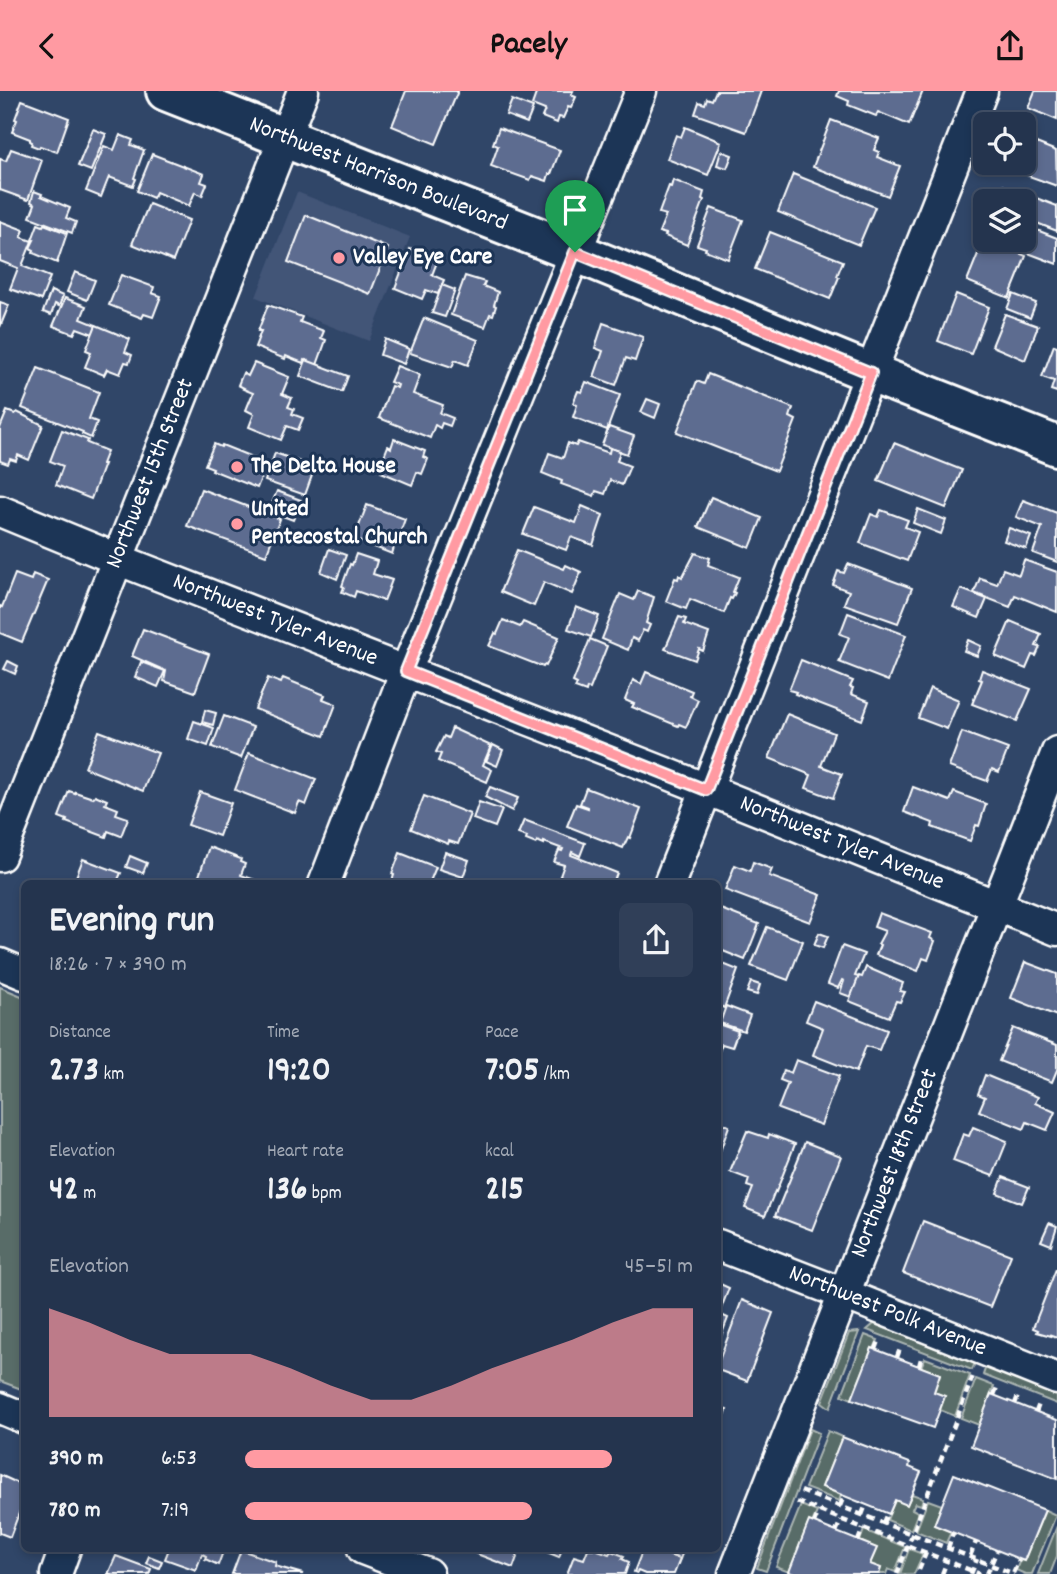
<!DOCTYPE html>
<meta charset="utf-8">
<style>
:root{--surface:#24344e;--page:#303f58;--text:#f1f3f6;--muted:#a3aab6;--line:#414f66;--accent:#ff9aa2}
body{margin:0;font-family:Dekko,sans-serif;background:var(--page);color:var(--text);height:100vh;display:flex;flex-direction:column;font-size:26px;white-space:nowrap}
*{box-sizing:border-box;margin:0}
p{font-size:23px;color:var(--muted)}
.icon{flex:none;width:38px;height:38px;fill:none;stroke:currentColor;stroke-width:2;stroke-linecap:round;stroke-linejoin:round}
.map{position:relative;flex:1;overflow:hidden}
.side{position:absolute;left:21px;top:789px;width:700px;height:672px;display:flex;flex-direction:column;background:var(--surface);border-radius:10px;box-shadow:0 4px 10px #0003,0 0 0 2px var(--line)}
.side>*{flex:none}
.controls{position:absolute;left:973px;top:21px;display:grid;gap:14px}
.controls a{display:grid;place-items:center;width:63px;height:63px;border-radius:10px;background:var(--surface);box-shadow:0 4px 10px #0003,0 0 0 2px var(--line);font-size:35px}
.pin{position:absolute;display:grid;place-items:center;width:60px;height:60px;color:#fff;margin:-72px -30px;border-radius:50% 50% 50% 0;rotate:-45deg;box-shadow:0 0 7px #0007}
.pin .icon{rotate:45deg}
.round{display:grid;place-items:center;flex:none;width:74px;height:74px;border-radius:10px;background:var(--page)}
.headline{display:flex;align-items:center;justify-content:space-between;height:119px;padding:0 28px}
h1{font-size:38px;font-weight:800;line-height:52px}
.metrics{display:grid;grid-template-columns:repeat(3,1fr);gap:10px;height:119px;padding:7px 28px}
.metrics div{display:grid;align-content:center}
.metrics b{font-size:35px;font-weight:800}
.metrics small{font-size:19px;font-weight:400}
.metrics p{font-size:19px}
.chart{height:196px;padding:14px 28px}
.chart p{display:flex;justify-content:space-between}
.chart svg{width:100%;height:126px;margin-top:7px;fill:var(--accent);opacity:.7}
ul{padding:0 28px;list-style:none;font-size:23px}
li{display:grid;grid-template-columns:112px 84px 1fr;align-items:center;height:52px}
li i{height:18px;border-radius:9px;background:var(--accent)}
header{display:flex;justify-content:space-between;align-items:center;height:91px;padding:0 28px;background:var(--accent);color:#111;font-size:32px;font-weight:800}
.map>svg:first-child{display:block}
</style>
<header><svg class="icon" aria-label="back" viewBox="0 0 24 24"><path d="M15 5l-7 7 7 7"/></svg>Pacely<svg class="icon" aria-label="share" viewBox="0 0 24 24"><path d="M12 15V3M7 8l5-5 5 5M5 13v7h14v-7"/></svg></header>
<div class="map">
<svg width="1057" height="1483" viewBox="0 0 1057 1483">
<rect width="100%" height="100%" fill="#304668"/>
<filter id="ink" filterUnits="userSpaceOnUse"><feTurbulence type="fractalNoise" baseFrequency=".0143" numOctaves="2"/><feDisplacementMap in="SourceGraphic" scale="14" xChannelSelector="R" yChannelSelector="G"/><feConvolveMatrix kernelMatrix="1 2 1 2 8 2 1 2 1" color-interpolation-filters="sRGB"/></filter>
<g filter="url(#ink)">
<polygon fill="#425477" points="297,101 410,146 369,250 256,206"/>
<g fill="#586c67" stroke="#acb6b3" stroke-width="2">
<polygon points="0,896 24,906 24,1299 0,1290"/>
<polygon points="874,1233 975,1272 972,1279 867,1239"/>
<polygon points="859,1241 830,1317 822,1311 849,1242"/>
<polygon points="865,1244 878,1249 874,1258 872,1257 852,1308 842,1304"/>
<polygon points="925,1267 970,1284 955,1325 940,1319 945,1305 934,1301 940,1283 921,1276"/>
<polygon points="986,1275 1057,1303 1057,1313 983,1284"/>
<polygon points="976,1288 994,1295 979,1334 961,1327"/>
<polygon points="810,1338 819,1342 766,1480 757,1477"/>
<polygon points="828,1340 842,1346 822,1396 841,1404 839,1410 805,1397"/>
<polygon points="912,1403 923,1407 921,1414 915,1412 912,1418 918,1421 911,1439 887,1429 895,1409 907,1413"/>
<polygon points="928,1409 942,1414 934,1434 951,1441 946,1452 916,1440"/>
<polygon points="801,1414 817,1421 812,1432 809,1431 789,1481 776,1476"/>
<polygon points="1045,1419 1056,1424 1032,1483 1025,1483 1016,1479 1020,1469 1024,1470"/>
<polygon points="1057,1435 1057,1465 1050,1483 1038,1483"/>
<polygon points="864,1439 905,1456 895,1481 888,1478 886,1483 879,1483 881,1477 870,1473 876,1457 860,1450"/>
<polygon points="909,1458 923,1463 914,1483 900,1483"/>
</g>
<g fill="#5d6c90" stroke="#fff" stroke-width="2">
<polygon points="406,0 458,0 436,53 392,35"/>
<polygon points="537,0 573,0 571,4 576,6 571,17 568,16 563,27 559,26 557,32 542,26 545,19 532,14"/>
<polygon points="716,0 761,0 746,41 695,23 699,11 705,13 707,7 712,9"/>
<polygon points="839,0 923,0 909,34 878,21 876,25 848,14 849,10 837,5"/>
<polygon points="1035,0 1057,0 1057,29 1028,17"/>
<polygon points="22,9 69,27 57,61 40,55 39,57 31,54 32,51 30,50 30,48 12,41 17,29 15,28"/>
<polygon points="512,9 533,17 527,32 506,24"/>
<polygon points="831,29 879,47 874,59 879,61 877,66 900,75 888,105 813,76"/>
<polygon points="685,36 721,51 708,84 667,68 676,44 681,46"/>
<polygon points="499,37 560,59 551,83 549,83 547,90 532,85 530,89 491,75 498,55 493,53"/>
<polygon points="93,38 106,43 91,80 78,75"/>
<polygon points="120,44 133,49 131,54 144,59 134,87 136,88 133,95 109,86 101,106 86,100 104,55 114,59"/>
<polygon points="1024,47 1056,60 1057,95 1001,75 1003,72 1024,72"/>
<polygon points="11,58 42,69 28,109 0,99 0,68 6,70"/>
<polygon points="721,60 732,64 727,77 717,74"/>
<polygon points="152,63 204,83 201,91 207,93 202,105 195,101 189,115 156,101 153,107 137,100"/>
<polygon points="793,83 875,116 859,154 778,121"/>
<polygon points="673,89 704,101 702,108 704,109 687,154 665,145 666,143 659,141 666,124 659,122 669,95 671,96"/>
<polygon points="1002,94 1057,115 1057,140 1024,127 1024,110 995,110"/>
<polygon points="34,100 42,103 41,105 70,117 66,127 76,131 72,142 30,126 35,113 31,111"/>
<polygon points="149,113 189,129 173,170 132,153"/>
<polygon points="711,117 743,129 728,168 705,159 706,157 697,154"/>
<polygon points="306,124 388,157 370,203 288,171"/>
<polygon points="0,130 24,139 21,146 32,150 22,175 50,186 41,209 10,198 18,177 0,170"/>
<polygon points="38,133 43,135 44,133 67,142 57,172 33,162 34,159 30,157 34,149 32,149"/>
<polygon points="1024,134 1057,147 1057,173 994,149 1024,149"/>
<polygon points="770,141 843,170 837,185 839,186 830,208 755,178"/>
<polygon points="984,148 1026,165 1009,207 967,190"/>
<polygon points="410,158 420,162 419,164 437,171 432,184 444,189 438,203 426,199 422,208 395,197"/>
<polygon points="75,181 95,189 87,209 67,201"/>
<polygon points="121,184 154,196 152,202 161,205 153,226 144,223 142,227 109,214"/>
<polygon points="465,185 485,191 483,195 498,201 494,214 496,215 493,224 490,223 485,236 451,224"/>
<polygon points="442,194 455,199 445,226 432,222"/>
<polygon points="51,200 63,205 59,215 55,213 51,224 43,221"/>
<polygon points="956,203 989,216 971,263 938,250"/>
<polygon points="1013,203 1036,212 1030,227 1007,218"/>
<polygon points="65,207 86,215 81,228 96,234 93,243 77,237 74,243 53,235"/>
<polygon points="0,211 9,214 0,236"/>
<polygon points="268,214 302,226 300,231 324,240 321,247 326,249 317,274 304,269 303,272 286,265 285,268 255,256 261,240 258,240"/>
<polygon points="1005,223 1038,235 1025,269 992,255"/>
<polygon points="424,227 478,249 468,274 455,269 452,276 410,262"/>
<polygon points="603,232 643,246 635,270 626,267 616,294 594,286 603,260 595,257"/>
<polygon points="96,234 130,248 125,261 132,264 129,272 125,271 120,283 107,278 104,284 85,276 91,261 86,259"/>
<polygon points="385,248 409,258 404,273 380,264"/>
<polygon points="1054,254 1057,255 1057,301 1051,299 1054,290 1042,286"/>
<polygon points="306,269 348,285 342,301 300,285"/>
<polygon points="254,272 289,286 282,303 292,307 288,316 294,318 292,323 303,327 298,339 287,335 281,349 249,336 254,323 246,319 253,302 243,298 244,297 238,294 243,282 248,285"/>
<polygon points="397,275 420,284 413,303 443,314 440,322 453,327 450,335 442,332 440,337 435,334 430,347 379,327 391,295 397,297 398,294 390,291"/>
<polygon points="38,277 99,301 89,328 97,331 91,347 82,343 83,341 22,317"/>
<polygon points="708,283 793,317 790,326 796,329 776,380 677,341 697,290 704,293"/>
<polygon points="586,291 620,304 607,339 573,326 577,314 573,312 578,300 582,301"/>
<polygon points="647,308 660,313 655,327 641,321"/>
<polygon points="7,320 15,323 17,321 43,334 29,369 18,364 16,370 10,368 8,373 0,370 0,337"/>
<polygon points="609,336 634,345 627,363 602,354"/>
<polygon points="62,339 88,349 87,352 107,360 102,373 104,373 91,408 56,394 63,375 50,370"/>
<polygon points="394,348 425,360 423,366 428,368 422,383 417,381 412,394 381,381 384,375 381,373 388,355 391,357"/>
<polygon points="578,351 609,362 610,357 620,360 617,370 630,375 622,394 610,389 605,403 596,400 594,405 561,393 562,390 542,382 549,362 563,367 568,352 576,355"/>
<polygon points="894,352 962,379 946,417 878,390"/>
<polygon points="214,353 221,356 222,354 267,372 257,397 212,379 213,377 205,374"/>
<polygon points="275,362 315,376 305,404 265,390"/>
<polygon points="201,398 280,428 266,464 187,435"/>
<polygon points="277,400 301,409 293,429 269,420"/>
<polygon points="711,406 762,427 750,457 698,436"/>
<polygon points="1023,409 1057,422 1057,471 1033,462 1042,436 1016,426"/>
<polygon points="367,414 405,428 400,442 404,443 399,455 395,453 392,463 354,448"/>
<polygon points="582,415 603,424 593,454 571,446 566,459 523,443 534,416 576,432"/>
<polygon points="918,418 946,429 941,443 913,432"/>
<polygon points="881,419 908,429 905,436 918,441 907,470 860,452 871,423 878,426"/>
<polygon points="1009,437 1031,445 1026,458 1004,450"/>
<polygon points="329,458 346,464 337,488 321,481"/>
<polygon points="517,459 564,478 566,474 581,481 572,503 544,491 534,515 500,501"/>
<polygon points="695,462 710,467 708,474 739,486 733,501 735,502 732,508 730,507 724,522 690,508 686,518 666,510 675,487 678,488 679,484 682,486 684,483"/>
<polygon points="356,463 377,470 373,483 392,489 384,510 356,500 354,506 342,501 344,496 342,495 350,473 352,474"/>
<polygon points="1024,469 1057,481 1057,521 1015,504 1010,516 974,502 980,487 997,493 1003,478 1019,484"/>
<polygon points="848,473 912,497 898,532 844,513 849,500 833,494 838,480 844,482"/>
<polygon points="15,483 31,489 33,483 48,489 22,551 0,542 0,515 2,516"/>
<polygon points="961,498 987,508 979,527 953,516"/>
<polygon points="638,500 654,506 646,532 650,534 647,541 643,539 638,550 632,547 628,559 602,548 620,503 634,509"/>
<polygon points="576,516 599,525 591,546 568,538"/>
<polygon points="848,522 906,544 888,590 839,571 849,546 840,543"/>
<polygon points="679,526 686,528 684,533 709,542 703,560 699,558 695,569 665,558"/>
<polygon points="503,529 520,536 523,531 559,546 546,575 544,574 543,576 489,555 495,542 497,543"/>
<polygon points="1010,530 1041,543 1036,555 1040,556 1036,565 1032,564 1026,578 995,565"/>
<polygon points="143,538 209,563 195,601 164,590 166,580 132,565"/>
<polygon points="590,548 607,555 590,598 587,597 586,601 575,597 577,593 573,591"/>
<polygon points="968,549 981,555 977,565 964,560"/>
<polygon points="801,569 853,590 850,596 853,597 851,603 869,610 862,629 795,603 796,601 789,599"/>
<polygon points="8,570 18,575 15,583 4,578"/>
<polygon points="141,571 165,580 158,596 135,586"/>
<polygon points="982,579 1031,598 1017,630 972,613 982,589 979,588"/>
<polygon points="646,581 692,600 690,605 698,609 686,636 679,633 678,635 632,616 634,613 625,609 633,589 641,593"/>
<polygon points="268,587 281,592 283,587 325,604 323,608 336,613 324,645 255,618"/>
<polygon points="930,597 959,609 947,638 918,627"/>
<polygon points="205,619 216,622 213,634 202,631"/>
<polygon points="787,623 834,642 821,675 842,683 833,707 806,697 811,684 769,667"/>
<polygon points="224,625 253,636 241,667 212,656"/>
<polygon points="194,630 214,637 208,655 188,648"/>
<polygon points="452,637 491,655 483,674 492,679 487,691 438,670 441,663 436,661 444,645 448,647"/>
<polygon points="99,640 158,662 143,700 85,677"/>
<polygon points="962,641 1008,658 999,681 992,678 987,690 949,676"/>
<polygon points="493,654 503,659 497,675 486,670"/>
<polygon points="249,662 316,688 306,714 299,711 295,722 235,699"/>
<polygon points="490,696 518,707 512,720 485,706"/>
<polygon points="913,696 950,710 954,701 986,713 979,735 976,734 970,750 932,736 933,732 904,721"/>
<polygon points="586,697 641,718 630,747 628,746 623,757 567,735 576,713 588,717 588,716 580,713"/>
<polygon points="69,700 75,702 75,701 93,707 95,704 107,709 105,713 118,718 116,723 128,727 121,745 108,740 106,746 66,731 67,729 59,726"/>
<polygon points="200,701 231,712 219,745 188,734"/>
<polygon points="424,705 470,723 458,753 449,750 448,753 411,738"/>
<polygon points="479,711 502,719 495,736 473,728"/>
<polygon points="524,729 585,752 580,765 572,761 571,764 617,782 613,793 557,793 564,774 554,771 559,759 562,760 563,758 544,751 544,753 537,750 536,753 526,749 527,746 518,743"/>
<polygon points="209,756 241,768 240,771 245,773 241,784 261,791 260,793 211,793 198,788"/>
<polygon points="445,761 469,769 463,786 439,778"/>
<polygon points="400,762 436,776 429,793 391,793 394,784 392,783"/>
<polygon points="130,765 147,772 143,782 126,776"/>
<polygon points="83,768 121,782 116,793 74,791"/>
<polygon points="753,771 772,778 769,785 821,804 810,831 725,799 735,774 750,780"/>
<polygon points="718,817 759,833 745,869 718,858"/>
<polygon points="879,822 932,842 930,847 935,850 928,869 923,867 918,880 876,864 880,854 878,853 885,840 874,836"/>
<polygon points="767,836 803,850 788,889 751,875"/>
<polygon points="819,842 828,845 823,857 814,854"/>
<polygon points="842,855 864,863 855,885 859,886 851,906 840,902 844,890 842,889 838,897 828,893"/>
<polygon points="718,871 738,879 724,917 718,914"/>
<polygon points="1025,871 1057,883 1057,925 1011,907"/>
<polygon points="866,876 903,892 900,900 905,901 900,911 896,910 889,926 849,910 859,885 862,886"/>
<polygon points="751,891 760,894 757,904 747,901"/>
<polygon points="814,910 887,939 879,959 866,955 856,981 813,964 823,937 806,930"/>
<polygon points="726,915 750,924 744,940 720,932"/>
<polygon points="718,933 738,940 732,956 722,953 718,963"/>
<polygon points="1013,937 1057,954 1057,979 1052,991 999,970"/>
<polygon points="796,969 839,985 821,1034 778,1018 788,992 780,989 784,979 791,982"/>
<polygon points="985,984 1038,1006 1035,1012 1055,1021 1047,1039 1027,1031 1024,1038 979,1020 985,1006 978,1003"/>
<polygon points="718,1025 721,1026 720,1031 729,1035 718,1066"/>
<polygon points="973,1036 1007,1050 993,1085 953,1070 963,1043 969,1045"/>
<polygon points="747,1040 768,1047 769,1043 795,1053 776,1101 775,1100 765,1125 745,1117 753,1097 747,1095 749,1088 730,1081"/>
<polygon points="805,1051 841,1065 812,1139 775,1125"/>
<polygon points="1003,1086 1029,1096 1022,1112 997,1102"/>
<polygon points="923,1130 1011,1164 990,1216 903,1182"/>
<polygon points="1049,1132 1057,1135 1051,1154 1041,1150"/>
<polygon points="1056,1178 1057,1178 1057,1248 1057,1246 1051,1244 1051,1245 1037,1241 1038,1239 1033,1237"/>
<polygon points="718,1192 729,1197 719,1223 728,1227 721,1245 718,1244"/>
<polygon points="742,1209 773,1222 747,1290 718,1279 718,1272"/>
<polygon points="872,1257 940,1283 934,1301 945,1305 933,1337 852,1308"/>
<polygon points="991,1303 1057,1329 1057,1388 971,1355"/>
<polygon points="718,1315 727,1319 718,1343"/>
<polygon points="842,1346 910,1372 909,1376 921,1381 907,1414 895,1409 889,1423 822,1396"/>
<polygon points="954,1383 1045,1419 1024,1470 934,1434"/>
<polygon points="0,1384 24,1395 24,1418 21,1417 10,1446 0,1442"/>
<polygon points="809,1430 877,1457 870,1473 881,1477 879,1483 794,1483 789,1481"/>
<polygon points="169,1458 224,1458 218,1474 205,1468 206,1465 202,1463 196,1479 165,1468"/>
<polygon points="464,1458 520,1458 513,1477"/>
<polygon points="539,1458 562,1458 559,1466"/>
<polygon points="588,1458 595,1458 609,1463 611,1460 624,1465 622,1468 629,1471 625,1483 567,1483 574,1465 584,1468"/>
<polygon points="643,1458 653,1458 680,1468 674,1483 645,1483 638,1480 637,1482 634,1481"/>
<polygon points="653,1458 684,1458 680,1468"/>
<polygon points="241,1459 276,1471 275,1475 303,1483 232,1483"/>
<polygon points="116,1465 151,1478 149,1483 108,1483"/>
<polygon points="149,1465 162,1470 159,1477 146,1472"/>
</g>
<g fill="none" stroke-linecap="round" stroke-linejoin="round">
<defs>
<g id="street">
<path id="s1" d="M 0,420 L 117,468 L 671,684 L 1057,839"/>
<path id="s2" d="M 0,765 C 100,510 201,255 303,0"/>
<polyline points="324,793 406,580 641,0"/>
<polyline points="669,793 982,0"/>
<polyline points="0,873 24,883"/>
<path id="s3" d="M 718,1154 L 844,1203 L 1057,1288"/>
<polyline points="0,1317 24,1327"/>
<polyline points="363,1458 428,1483"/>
<polyline points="56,1483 65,1458"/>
<path id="s4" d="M 734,1483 L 1057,661"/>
</g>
<g id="secondary">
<path id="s5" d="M 166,0 L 575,161 L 871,282 L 1057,355"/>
</g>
</defs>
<use href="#street" stroke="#fff" stroke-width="35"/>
<use href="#secondary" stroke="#fff" stroke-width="44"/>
<g stroke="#fff" stroke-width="4.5" stroke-dasharray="7 5" stroke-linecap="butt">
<polyline points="876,1258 880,1247"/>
<polyline points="897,1266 901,1255"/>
<polyline points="919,1275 922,1264"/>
<polyline points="994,1304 998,1294"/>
<polyline points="1015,1313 1019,1302"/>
<polyline points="1036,1321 1040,1310"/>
<polyline points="801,1400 1014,1483"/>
<polyline points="797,1411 980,1483"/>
<polyline points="840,1415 844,1405"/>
<polyline points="862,1424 866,1413"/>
<polyline points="814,1432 819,1420"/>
<polyline points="883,1432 887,1422"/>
<polyline points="836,1441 841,1429"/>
<polyline points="858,1450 863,1437"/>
<polyline points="948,1457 953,1442"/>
<polyline points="970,1465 976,1451"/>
<polyline points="919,1479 926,1462"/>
<polyline points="1013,1482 1019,1469"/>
<polyline points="897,1483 973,1285"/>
<polyline points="942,1483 947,1470"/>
<polyline points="971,1483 977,1468"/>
<polyline points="987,1483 997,1459"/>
</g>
<use href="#street" stroke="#1d3557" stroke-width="30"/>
<use href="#secondary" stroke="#1d3557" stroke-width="38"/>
</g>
</g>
<g fill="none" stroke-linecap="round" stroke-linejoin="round" filter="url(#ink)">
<defs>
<polygon id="route" points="575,161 871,282 706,699 406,580"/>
</defs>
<use href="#route" stroke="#fff" stroke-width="14"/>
<use href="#route" stroke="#ff9aa2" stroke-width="9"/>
</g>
<g fill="#ff9aa2" stroke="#1d3557" stroke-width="2.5">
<circle cx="339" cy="167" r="7"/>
<circle cx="237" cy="376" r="7"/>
<circle cx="237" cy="433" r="7"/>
</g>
<g text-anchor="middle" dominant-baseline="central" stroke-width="6" stroke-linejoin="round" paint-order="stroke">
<g font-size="24" fill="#fff" stroke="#1d3557">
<text stroke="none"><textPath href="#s5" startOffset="228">Northwest Harrison Boulevard</textPath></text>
<text stroke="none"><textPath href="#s2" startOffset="411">Northwest 15th Street</textPath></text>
<text stroke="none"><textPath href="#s1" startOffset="296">Northwest Tyler Avenue</textPath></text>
<text stroke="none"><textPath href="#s1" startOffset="905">Northwest Tyler Avenue</textPath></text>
<text stroke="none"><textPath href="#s4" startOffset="441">Northwest 18th Street</textPath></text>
<text stroke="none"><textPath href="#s3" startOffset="182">Northwest Polk Avenue</textPath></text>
</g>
<g font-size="24" font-weight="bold" fill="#fff" stroke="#1d3557" text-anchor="start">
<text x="353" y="167">Valley Eye Care</text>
<text x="251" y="376">The Delta House</text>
<text x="251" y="419">United<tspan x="251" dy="28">Pentecostal Church</tspan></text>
</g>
</g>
</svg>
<div class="controls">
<a><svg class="icon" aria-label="locate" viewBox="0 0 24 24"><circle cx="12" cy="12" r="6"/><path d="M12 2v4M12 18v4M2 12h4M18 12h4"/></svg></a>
<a><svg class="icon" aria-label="layers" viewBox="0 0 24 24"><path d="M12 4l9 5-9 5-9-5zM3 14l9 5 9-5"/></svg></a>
</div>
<div class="pin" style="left:575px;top:161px;background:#1e9e55"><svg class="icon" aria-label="arrive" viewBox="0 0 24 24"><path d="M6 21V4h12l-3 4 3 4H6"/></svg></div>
<section class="side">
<div class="headline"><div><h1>Evening run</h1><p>18:26 · 7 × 390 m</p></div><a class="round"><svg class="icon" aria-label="share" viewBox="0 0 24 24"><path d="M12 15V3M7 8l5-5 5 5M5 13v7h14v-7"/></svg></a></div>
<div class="metrics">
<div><p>Distance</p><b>2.73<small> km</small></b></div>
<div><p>Time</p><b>19:20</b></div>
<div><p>Pace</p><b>7:05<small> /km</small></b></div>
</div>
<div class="metrics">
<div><p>Elevation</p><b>42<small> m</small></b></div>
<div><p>Heart rate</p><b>136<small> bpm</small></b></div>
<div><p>kcal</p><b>215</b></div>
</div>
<div class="chart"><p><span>Elevation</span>45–51 m</p>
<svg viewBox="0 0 160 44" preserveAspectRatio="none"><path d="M0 44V6L10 11L20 17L30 22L40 22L50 22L60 27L70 33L80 38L90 38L100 33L110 27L120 22L130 17L140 11L150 6L160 6V44z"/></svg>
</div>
<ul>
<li><b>390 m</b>6:53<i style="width:82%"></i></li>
<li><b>780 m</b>7:19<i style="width:64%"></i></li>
</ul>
</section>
</div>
